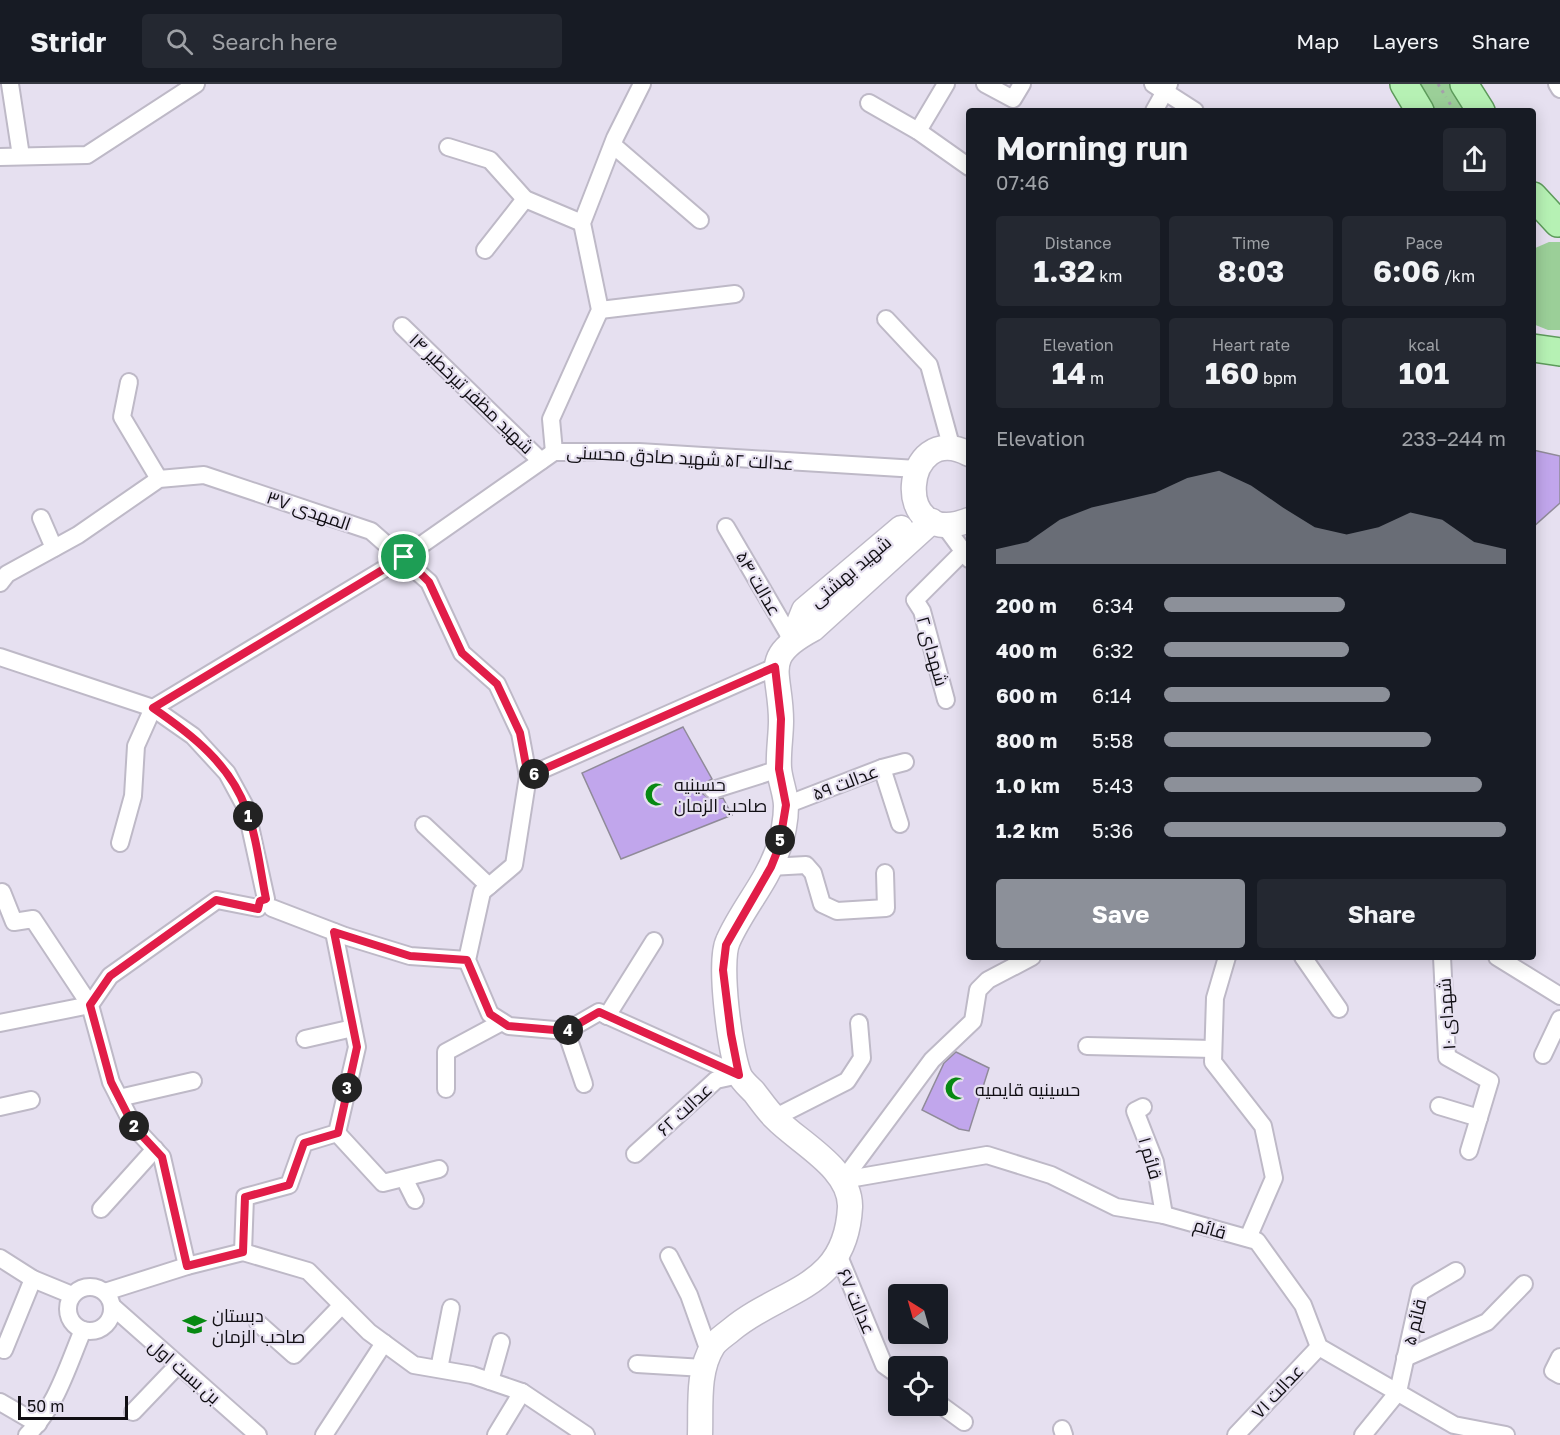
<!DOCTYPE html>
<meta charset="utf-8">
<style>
:root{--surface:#171b24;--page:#242831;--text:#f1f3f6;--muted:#9ea1a6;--line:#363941;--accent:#8c9099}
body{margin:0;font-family:"Golos Text",Cairo,sans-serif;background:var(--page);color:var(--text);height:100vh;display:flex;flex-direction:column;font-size:22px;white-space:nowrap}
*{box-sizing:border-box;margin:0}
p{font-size:20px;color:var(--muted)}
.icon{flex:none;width:33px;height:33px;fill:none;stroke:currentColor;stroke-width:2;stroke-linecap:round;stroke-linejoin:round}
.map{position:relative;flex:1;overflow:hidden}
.details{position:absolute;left:966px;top:24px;width:570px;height:852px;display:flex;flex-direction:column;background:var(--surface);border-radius:6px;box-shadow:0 3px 15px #0003}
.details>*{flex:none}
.needle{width:39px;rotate:323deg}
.fabs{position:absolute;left:888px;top:1200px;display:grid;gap:12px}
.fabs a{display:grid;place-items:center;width:60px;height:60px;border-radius:6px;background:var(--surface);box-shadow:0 3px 15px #0003;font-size:30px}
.scale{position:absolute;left:18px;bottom:15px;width:110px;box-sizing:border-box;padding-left:6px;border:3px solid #100e13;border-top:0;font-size:16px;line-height:21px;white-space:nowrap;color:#100e13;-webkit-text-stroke:4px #e6e0f0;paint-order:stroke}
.pin{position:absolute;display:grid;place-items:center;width:51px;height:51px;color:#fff;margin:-26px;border:3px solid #fff;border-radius:50%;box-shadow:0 2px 6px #0007}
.km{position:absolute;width:30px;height:30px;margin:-15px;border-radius:50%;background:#222;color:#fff;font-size:16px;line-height:30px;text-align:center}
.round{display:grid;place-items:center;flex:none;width:63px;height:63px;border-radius:6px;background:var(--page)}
.summary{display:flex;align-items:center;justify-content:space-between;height:102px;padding:0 30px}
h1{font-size:33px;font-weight:700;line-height:45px}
.stats{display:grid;grid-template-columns:repeat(3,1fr);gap:9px;height:102px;padding:6px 30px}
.stats div{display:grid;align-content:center;border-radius:6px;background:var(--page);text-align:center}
.stats b{font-size:30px;font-weight:700}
.stats small{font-size:16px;font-weight:400}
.stats p{font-size:16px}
.chart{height:168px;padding:12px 30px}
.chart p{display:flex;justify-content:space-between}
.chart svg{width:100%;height:108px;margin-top:6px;fill:var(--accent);opacity:.7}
.action{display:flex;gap:12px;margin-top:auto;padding:12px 30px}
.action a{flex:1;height:69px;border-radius:6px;background:var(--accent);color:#fff;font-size:24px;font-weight:700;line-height:69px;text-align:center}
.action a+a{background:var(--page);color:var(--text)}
ul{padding:0 30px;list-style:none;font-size:20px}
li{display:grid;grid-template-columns:96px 72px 1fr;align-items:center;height:45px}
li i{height:15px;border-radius:8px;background:var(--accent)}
header{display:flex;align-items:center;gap:36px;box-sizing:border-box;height:84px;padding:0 30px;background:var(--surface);border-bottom:2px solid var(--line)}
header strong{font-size:28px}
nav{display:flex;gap:33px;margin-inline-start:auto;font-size:21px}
.search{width:420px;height:54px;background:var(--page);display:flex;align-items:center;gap:15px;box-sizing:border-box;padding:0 21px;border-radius:6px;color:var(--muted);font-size:22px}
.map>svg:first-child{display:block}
</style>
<header>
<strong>Stridr</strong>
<div class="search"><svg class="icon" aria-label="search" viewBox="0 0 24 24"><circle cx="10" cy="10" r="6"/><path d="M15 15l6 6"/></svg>Search here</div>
<nav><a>Map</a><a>Layers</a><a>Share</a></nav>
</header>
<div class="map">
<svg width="1560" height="1351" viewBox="0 0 1560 1351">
<rect width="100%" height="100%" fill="#e6e0f0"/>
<g fill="#9bcf98">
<polygon points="1415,0 1458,0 1473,27 1431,27"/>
<polygon points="1549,158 1560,158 1560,246 1548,246 1533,240 1533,165"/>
</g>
<g fill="#c1a6ec" stroke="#908b99" stroke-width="1.5">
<polygon points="1533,366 1560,372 1560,419 1533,443"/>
<polygon points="683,643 712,695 705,699 703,710 711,716 723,714 732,731 621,775 582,689"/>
<polygon points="956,968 989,984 969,1047 959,1045 922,1026 944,979"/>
</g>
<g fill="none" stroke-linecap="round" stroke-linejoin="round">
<defs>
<g id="street">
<polyline points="10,0 21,72"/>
<polyline points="985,0 1013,15 1022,0"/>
<polyline points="1153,0 1195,27"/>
<polyline points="1557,0 1560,5"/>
<polyline points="869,19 918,47 969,83"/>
<polyline points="1154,27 1169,0"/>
<polyline points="918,47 946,0"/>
<polyline points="613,61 700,136"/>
<polyline points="448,63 490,76 525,115 582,139"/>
<polyline points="0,73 87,71 196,0"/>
<polyline points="485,166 525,115"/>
<polyline points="600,226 735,210"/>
<polyline points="886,235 929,281 952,365"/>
<polyline points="402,242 541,377"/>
<polyline points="129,298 122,333 159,395"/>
<polyline points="554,368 551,335 600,226 582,139 615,54 642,0"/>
<polyline points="41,434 54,464"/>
<polyline points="944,441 969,475"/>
<polyline points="726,443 792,556"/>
<polyline points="0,499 7,490 78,451 159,395 204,391 371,447 429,498 462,569 497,600 520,649 528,692 514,781 482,808 467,876 490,930 509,942 566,947 599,928 739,991"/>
<polyline points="0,573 153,624 193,652 227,689 246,724 266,815"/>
<polyline points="946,616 922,527 915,516 963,468"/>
<polyline points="882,684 900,740"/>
<polyline points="528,692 775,583"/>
<polyline points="713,706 779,685"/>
<polyline points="786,721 882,684 905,678"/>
<polyline points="424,741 489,802"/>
<polyline points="120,759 133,712 136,662 153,624 404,473 554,368 639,368 917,385"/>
<polyline points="770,783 806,781 813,789 822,820 837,827 886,824 885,789"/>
<polyline points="272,824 345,852 410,872 467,876"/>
<polyline points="1227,873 1215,914 1213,978 1263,1042 1274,1094 1248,1154"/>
<polyline points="1303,873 1339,925"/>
<polyline points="1442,873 1447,973 1490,997 1469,1067"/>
<polyline points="1497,873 1560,912"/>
<polyline points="607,932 654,857"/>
<polyline points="0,939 90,921 33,835 14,838 2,808"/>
<polyline points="566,947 584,1000"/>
<polyline points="305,955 353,944"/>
<polyline points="1087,962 1213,965"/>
<polyline points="1543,971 1560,935"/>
<polyline points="446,1005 446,968 502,938"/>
<polyline points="119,1014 193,997"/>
<polyline points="1439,1022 1479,1034"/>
<polyline points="0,1023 31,1016"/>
<polyline points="1143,1023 1135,1027 1155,1078 1164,1131"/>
<polyline points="774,1034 847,997 862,974 859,939"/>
<polyline points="337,1049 383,1099 439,1085"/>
<polyline points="635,1070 716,996 739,991"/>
<polyline points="404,1094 415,1116"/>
<polyline points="843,1096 987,1071 1051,1091 1116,1123 1164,1131 1257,1157 1303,1221 1319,1263 1454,1341 1506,1351"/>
<polyline points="843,1096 932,976 973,937 978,906 988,896 1032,873"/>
<polyline points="101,1125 155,1065"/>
<polyline points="243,1168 245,1113 289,1101 304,1059 337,1049 357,963 334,848"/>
<polyline points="838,1170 884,1281 898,1291"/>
<polyline points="669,1172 689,1211 710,1270"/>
<polyline points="0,1174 33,1195 72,1211"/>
<polyline points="187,1182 162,1073 134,1043 111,998 90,921 110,892 217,816 258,824"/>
<circle cx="90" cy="1225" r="22"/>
<polyline points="105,1208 187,1182 243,1168 308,1187 369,1248 414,1281 472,1291 522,1308 586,1351"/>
<polyline points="112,1222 258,1351"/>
<polyline points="258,1239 294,1271 342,1221"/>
<polyline points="4,1266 33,1195"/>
<polyline points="1560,1273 1553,1287 1560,1291"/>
<polyline points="1405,1274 1487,1238 1524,1200"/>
<polyline points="637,1280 704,1284"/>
<polyline points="439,1285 451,1224"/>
<polyline points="490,1297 501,1258"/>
<polyline points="0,1318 38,1340"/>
<polyline points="938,1319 964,1338"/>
<polyline points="133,1328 178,1281"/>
<polyline points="1062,1345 1064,1351"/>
<path d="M 27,1351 C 56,1324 68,1281 83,1246"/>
<polyline points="324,1351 384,1259"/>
<polyline points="496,1351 522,1308"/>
<polyline points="1236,1351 1319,1263"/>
<polyline points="1363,1351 1398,1308 1420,1208 1456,1187"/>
</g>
<g id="secondary">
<path d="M 969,370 C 902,334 889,468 969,436"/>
<polyline points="792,556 804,526 901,444"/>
<path d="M 700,1351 C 701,1322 697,1287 713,1262 C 717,1256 725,1251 731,1246 C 781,1204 846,1206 850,1123 C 851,1084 799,1059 775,1034 C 767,1026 761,1017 754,1008 C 749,1003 741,996 739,990 C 730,967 718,878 728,857 C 742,825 767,798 778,765 C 783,753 786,735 786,722 C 786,710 780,697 779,684 C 778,669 781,652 781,637 C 781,587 759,574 813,545 L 932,437"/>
</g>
<g id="primary">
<polyline points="1404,0 1420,27"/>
<polyline points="1464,0 1481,27"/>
<polyline points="1533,112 1558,139"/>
<polyline points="1533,264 1560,268"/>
</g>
</defs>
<use href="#street" stroke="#beb9c7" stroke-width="20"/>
<use href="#secondary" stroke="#beb9c7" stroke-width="27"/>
<use href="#primary" stroke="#5d9b5b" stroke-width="30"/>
<g stroke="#a49fab" stroke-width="3" stroke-dasharray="3 4.5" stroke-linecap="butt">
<polyline points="1438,0 1446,13"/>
<polyline points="1449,18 1454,27"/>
</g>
<use href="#street" stroke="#fff" stroke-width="16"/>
<use href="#secondary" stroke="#fff" stroke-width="24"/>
<use href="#primary" stroke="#b6f1b4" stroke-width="27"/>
</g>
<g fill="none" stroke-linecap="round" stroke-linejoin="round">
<defs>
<path id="route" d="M 404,473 L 429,498 L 462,569 L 497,600 L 520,649 L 528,692 L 775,583 L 781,635 L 779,685 L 786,721 L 779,763 L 771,783 L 726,861 L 723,886 L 731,950 L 739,991 L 599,928 L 566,947 L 508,942 L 490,930 L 467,876 L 410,872 L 334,848 L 357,963 L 338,1049 L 304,1059 L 289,1101 L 245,1113 L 243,1168 L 187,1182 L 162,1073 L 134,1043 L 111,998 L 90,921 L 110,892 L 216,816 L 258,825 L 260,817 L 266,815 C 260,786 257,753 246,725 C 230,680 191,650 153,624 Z"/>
</defs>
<use href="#route" stroke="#fff" stroke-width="12"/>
<use href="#route" stroke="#e11d48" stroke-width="8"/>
</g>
<defs>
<symbol id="mosque-bare" viewBox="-9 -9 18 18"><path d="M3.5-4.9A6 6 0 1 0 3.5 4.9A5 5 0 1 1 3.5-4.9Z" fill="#078912" stroke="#e6e0f0" stroke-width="2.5" paint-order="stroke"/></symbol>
<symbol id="school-bare" viewBox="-9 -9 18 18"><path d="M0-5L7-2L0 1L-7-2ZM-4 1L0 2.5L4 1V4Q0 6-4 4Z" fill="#078912" stroke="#e6e0f0" stroke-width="2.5" paint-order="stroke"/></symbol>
</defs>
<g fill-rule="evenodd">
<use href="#mosque-bare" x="640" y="694" width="33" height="33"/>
<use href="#mosque-bare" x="940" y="988" width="33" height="33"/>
<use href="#school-bare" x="178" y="1224" width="33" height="33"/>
</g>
<g text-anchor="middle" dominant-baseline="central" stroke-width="4.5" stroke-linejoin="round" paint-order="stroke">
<g font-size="18" fill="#100e13" stroke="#e6e0f0">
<text transform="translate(472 309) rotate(44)">شهید مظفر تیرخطیر ۱۴</text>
<text transform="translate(680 373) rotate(3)">عدالت ۵۲ شهید صادق محسنی</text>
<text transform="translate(309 426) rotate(19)">المهدی ۳۷</text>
<text transform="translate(850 487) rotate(-40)">شهید بهشتی</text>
<text transform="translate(759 499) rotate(60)">عدالت ۵۴</text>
<text transform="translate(933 567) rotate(74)">شهدای ۲</text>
<text transform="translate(845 698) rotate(-21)">عدالت ۵۹</text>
<text transform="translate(1446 930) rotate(-94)">شهدای ۱۰</text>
<text transform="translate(684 1025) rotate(-43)">عدالت ۶۲</text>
<text transform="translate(1151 1074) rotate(74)">قائم ۱</text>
<text transform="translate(1210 1144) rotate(16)">قائم</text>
<text transform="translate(857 1217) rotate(67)">عدالت ۶۷</text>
<text transform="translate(1414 1238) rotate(-76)">قائم ۵</text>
<text transform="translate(185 1287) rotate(41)">بن بست اول</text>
<text transform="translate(1277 1307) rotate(-47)">عدالت ۷۱</text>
</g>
<g font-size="18" fill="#100e13" stroke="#e6e0f0" text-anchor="start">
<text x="674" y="700">حسینیه<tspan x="674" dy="21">صاحب الزمان</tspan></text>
<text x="975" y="1005">حسینیه قایمیه</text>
<text x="212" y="1231">دبستان<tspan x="212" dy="21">صاحب الزمان</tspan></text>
</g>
</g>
</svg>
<div class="fabs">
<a><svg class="needle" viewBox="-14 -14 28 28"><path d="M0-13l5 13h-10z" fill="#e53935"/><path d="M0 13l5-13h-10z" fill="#9ea1a6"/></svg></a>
<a><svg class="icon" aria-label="locate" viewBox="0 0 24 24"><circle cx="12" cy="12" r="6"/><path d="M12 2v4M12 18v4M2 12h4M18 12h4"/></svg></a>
</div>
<div class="scale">50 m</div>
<div class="pin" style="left:404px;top:473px;background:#1e9e55"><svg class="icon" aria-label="arrive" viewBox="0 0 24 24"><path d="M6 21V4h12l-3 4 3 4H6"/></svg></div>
<b class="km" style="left:248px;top:732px">1</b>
<b class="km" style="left:134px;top:1042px">2</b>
<b class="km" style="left:347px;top:1004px">3</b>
<b class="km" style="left:568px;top:946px">4</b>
<b class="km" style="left:780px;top:756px">5</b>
<b class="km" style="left:534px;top:690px">6</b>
<section class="details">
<div class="summary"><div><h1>Morning run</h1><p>07:46</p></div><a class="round"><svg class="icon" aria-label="share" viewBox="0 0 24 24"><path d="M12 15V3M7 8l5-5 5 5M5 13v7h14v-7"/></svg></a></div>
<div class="stats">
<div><p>Distance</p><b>1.32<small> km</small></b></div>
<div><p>Time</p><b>8:03</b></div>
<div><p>Pace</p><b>6:06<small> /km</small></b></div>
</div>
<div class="stats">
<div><p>Elevation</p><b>14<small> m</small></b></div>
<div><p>Heart rate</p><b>160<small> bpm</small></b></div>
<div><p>kcal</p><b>101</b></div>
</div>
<div class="chart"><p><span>Elevation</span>233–244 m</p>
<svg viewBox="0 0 160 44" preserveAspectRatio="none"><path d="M0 44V38L10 35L20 26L30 21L40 18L50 15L60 9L70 6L80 12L90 21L100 29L110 32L120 29L130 23L140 26L150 35L160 38V44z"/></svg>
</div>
<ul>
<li><b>200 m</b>6:34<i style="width:53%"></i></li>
<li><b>400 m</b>6:32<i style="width:54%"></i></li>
<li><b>600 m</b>6:14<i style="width:66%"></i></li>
<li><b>800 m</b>5:58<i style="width:78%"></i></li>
<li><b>1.0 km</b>5:43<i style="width:93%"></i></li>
<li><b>1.2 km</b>5:36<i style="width:100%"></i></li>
</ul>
<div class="action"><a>Save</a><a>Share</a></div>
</section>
</div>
